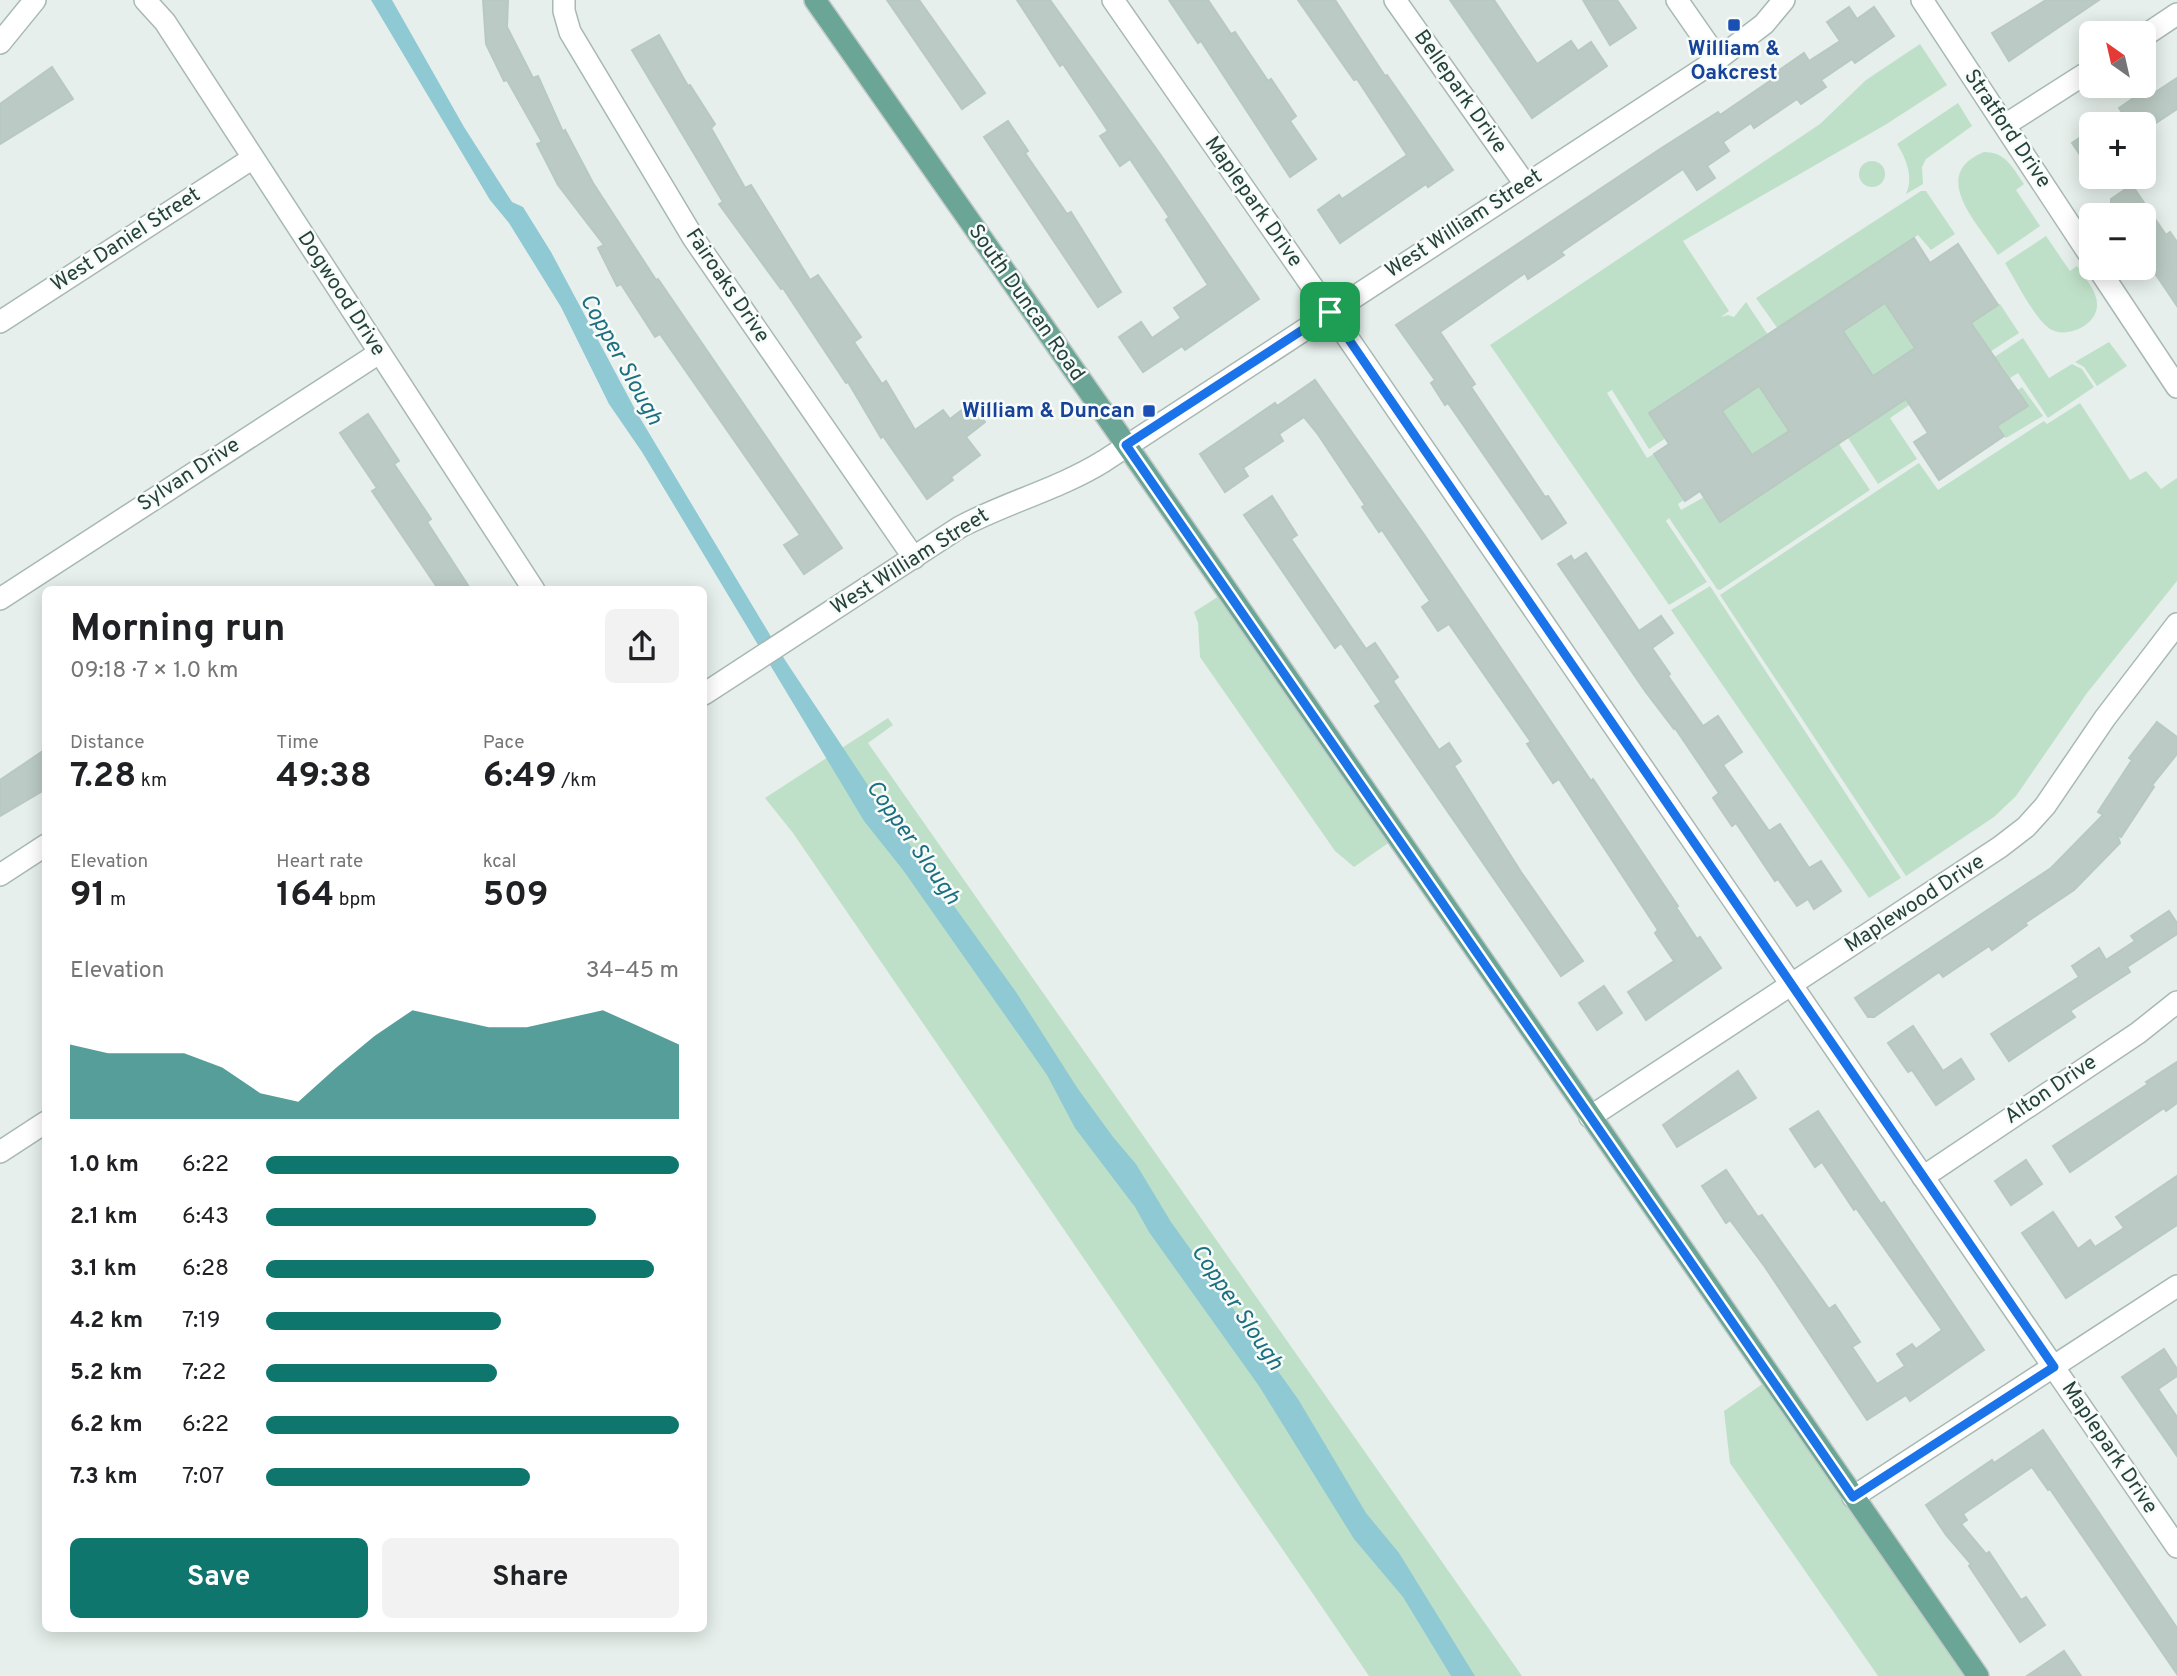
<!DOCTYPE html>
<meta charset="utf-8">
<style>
:root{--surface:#fff;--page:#f2f2f2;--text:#202124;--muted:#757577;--accent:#0f766e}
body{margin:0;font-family:Overpass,sans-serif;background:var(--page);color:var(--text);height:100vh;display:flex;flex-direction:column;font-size:26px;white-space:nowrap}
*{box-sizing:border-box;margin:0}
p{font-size:23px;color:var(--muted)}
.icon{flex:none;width:38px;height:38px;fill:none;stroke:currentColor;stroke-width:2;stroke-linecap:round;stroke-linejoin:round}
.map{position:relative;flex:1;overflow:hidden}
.sheet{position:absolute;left:42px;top:586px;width:665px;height:1046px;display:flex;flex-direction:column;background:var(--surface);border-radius:10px;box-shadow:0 4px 18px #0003}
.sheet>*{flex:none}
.needle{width:46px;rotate:326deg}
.controls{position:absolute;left:2079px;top:21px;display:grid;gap:14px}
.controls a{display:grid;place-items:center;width:77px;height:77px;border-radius:10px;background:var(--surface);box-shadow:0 4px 18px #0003;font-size:35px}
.pin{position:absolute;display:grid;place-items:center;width:60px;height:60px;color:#fff;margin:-30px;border-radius:14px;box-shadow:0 4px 10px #0006}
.round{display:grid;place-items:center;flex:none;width:74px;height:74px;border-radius:10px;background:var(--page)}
.headline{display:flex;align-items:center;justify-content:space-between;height:119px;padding:0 28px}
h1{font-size:38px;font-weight:700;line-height:52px}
.stats{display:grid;grid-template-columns:repeat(3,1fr);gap:10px;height:119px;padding:7px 28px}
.stats div{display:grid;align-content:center}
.stats b{font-size:35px;font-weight:700}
.stats small{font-size:19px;font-weight:400}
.stats p{font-size:19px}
.chart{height:196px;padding:14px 28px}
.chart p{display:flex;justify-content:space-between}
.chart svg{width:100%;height:126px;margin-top:7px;fill:var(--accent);opacity:.7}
.cta{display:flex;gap:14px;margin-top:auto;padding:14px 28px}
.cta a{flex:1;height:80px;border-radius:10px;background:var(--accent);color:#fff;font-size:28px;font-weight:700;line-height:80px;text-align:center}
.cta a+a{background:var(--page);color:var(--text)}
ul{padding:0 28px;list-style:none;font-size:23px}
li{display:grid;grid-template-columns:112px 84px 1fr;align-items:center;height:52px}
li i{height:18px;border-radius:9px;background:var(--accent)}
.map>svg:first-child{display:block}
</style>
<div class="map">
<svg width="2177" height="1676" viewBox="0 0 2177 1676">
<rect width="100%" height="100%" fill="#e6efeb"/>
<g fill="#bfe0c8">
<polygon points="1920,44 1947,85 1885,125 1683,241 1729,311 1721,317 1728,315 1734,317 1746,302 1768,335 1666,438 1649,449 1612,390 1607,393 1647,458 1654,454 1684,500 1678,504 1681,510 1704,497 1721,522 1839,444 1870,490 1720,590 1717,589 1669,518 1666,521 1707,582 1669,605 1490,345 1820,124 1866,80"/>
<path d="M 1958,103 L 1972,126 L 1926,159 L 1922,167 L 1923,184 L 1906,194 C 1914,178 1906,158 1897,144 Z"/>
<path d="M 1984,152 C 2006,152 2012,167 2024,184 L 2016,190 L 2040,226 L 1998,255 C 1978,223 1928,175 1984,152 Z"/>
<circle cx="1872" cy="174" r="13"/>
<polygon points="1921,191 1926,191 1955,234 1931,250 1918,235 1778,329 1756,298"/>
<path d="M 2046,236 L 2070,271 L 2077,266 C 2084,277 2098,292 2097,305 C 2097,325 2068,338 2052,330 C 2036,322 2015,279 2005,263 Z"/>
<polygon points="1885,303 1915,348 1873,376 1843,331"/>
<polygon points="2000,304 2019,333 1959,372 1971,323"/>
<polygon points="2023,338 2049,378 2072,364 2082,369 2094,387 2048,418 2018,373 2010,378 2000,363 1967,385 1963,378"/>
<polygon points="2109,342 2127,366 2097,386 2084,367 2075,362"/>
<polygon points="1945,374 1948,379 1890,418 1917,459 1878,484 1848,438"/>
<polygon points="1759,386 1789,431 1752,455 1722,411"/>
<polygon points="2022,387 2043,416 2006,438 1997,426 2028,406 2018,390"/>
<polygon points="2080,403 2130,480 2146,471 2161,489 2177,478 2177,581 2087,693 2016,796 1994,817 1906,876 1720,595 1919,463 1938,490 2044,421 2047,424"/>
<polygon points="1710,586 1901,878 1869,898 1671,610"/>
<polygon points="1227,591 1397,837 1354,867 1335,851 1200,657 1198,623 1194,612"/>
<polygon points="888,718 893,725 868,743 1522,1676 1369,1676 793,833 765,798"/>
<polygon points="1771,1378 1978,1676 1878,1676 1730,1463 1724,1411"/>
</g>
<polygon fill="#8ec9d4" points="371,0 392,0 464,127 512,202 523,207 551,252 637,413 785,660 879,802 1016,992 1078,1089 1113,1137 1136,1164 1171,1222 1298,1399 1366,1513 1399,1553 1475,1676 1451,1676 1403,1597 1354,1539 1259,1386 1149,1232 1135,1207 1075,1128 1047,1075 903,870 864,821 642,452 609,404 561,307 509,223 490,200"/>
<g fill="#bbcac4" stroke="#b8c9c2" stroke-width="2" fill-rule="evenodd">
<polygon points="483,0 508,0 507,27 533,78 538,76 563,132 565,130 593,183 656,280 658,279 842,548 804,574 784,545 800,535 660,334 655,337 621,284 617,286 598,248 604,245 558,185 537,144 542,142 507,80 504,81 486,44"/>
<polygon points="887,0 919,0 985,93 962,109"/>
<polygon points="1017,0 1050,0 1160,154 1259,299 1185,350 1182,346 1143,372 1119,337 1141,322 1152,338 1181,318 1174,308 1208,285 1166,220 1169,217 1130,159 1120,166 1100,136 1108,131 1063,64 1060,66"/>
<polygon points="1169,0 1208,0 1231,34 1235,32 1268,81 1271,79 1296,116 1290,121 1316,159 1290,177 1201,41 1198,43"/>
<polygon points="1298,0 1335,0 1385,76 1387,75 1453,170 1428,187 1426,184 1340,243 1318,210 1339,195 1342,199 1407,155 1357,79 1354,80"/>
<polygon points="1450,0 1494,0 1537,64 1571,41 1578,51 1591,42 1607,66 1532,118"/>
<polygon points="1583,0 1617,0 1636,28 1610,45"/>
<polygon points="2046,0 2099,0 2009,61 1992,33"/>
<polygon points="1849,7 1857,19 1874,7 1894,36 1855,63 1852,59 1821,80 1826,87 1801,104 1797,99 1754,128 1751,123 1723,142 1729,151 1707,166 1715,178 1697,190 1683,169 1561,252 1564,255 1528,279 1525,273 1440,332 1475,384 1471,387 1545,497 1548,496 1566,523 1542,539 1448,403 1445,405 1431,383 1435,380 1396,325 1660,149 1718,112 1720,115 1780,74 1778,71 1804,53 1809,61 1840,41 1827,22"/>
<polygon points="659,35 688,86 690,85 715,124 711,128 745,188 751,185 810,280 818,275 861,337 854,342 882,384 886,381 915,430 943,410 950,419 971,403 985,422 966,437 980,455 951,477 953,480 927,499 883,436 881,438 848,382 846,383 783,288 781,289 719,204 723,202 632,50"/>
<polygon points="52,67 73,99 0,144 0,104"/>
<polygon points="2177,78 2177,109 2144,131 2144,124 2130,124 2119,108 2150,87 2154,93"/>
<polygon points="1008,121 1028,151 1025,153 1067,214 1071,212 1121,292 1098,307 984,137"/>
<polygon points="2091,130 2091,171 2072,143"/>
<polygon points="2132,185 2166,235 2170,232 2177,242 2177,306 2144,257 2144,215 2117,215 2111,205 2111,199"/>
<path d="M 1914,238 L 1930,263 L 1958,244 L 1998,305 L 1971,323 L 2028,406 L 1997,426 L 2004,436 L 1939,480 L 1914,442 L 1928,433 L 1906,399 L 1720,522 L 1700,491 L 1685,501 L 1654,454 L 1669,444 L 1649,413 ZM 1885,303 L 1915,348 L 1873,376 L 1843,331 ZM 1759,386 L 1789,431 L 1752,455 L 1722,411 Z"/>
<polygon points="1315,380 1423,533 1591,781 1593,779 1678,906 1676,907 1697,939 1700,937 1721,968 1646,1020 1628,992 1674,961 1655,933 1658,930 1559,779 1553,783 1527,744 1531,742 1449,624 1438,631 1422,607 1430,601 1382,530 1379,532 1362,507 1365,505 1317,433 1304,417 1279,434 1283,441 1243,468 1248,476 1225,492 1200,454 1275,403 1277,406"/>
<polygon points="368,414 399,461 394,464 431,519 427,522 471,590 439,590 372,491 377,488 340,433"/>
<polygon points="1272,496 1297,535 1291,539 1366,649 1375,643 1398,677 1393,681 1439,750 1449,743 1461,761 1454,766 1521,872 1583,961 1561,976 1375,706 1381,702 1341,643 1335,648 1244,515"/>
<polygon points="1586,553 1639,631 1661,616 1673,633 1652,648 1670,674 1668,676 1703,726 1718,716 1742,752 1723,765 1769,831 1780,824 1809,868 1821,861 1841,891 1814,909 1808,899 1797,906 1778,879 1775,881 1736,823 1732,826 1713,798 1719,793 1675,728 1674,729 1645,691 1558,564 1571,556 1574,561"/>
<polygon points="2157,722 2177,737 2177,754 2152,785 2154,787 2121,837 2117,834 2120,843 2074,890 2025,923 2027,925 1992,950 1989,946 1943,977 1939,972 1874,1017 1868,1017 1855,998 2051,868 2103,815 2098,812 2132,760 2129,758"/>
<polygon points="46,749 46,789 0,816 0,780"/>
<polygon points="2169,911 2177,923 2177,934 2127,967 2130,972 2070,1011 2075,1017 2009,1061 1991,1034 2079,977 2072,966 2099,948 2106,960 2135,941 2131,936"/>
<polygon points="1604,986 1622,1013 1597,1030 1579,1003"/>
<polygon points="1913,1026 1943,1071 1961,1059 1974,1079 1936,1105 1912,1070 1908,1072 1888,1043"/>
<polygon points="2177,1062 2177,1103 2166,1111 2164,1108 2070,1172 2053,1146 2148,1084 2146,1082"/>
<polygon points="1738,1071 1756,1098 1677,1147 1663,1125"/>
<polygon points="1818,1111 1881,1204 1884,1202 1984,1350 1910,1401 1906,1395 1867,1420 1765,1267 1730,1220 1726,1223 1702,1186 1726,1170 1758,1217 1762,1215 1829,1309 1835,1305 1860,1342 1852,1347 1877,1384 1905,1366 1897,1354 1912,1344 1916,1349 1942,1330 1856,1208 1854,1210 1822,1162 1815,1167 1790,1129"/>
<polygon points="2026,1160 2042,1184 2011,1205 1995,1181"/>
<polygon points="2177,1176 2177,1225 2066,1298 2022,1233 2053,1212 2078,1249 2090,1240 2095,1247 2124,1228 2116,1217"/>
<polygon points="2164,1349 2177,1369 2177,1376 2158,1389 2177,1417 2177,1456 2122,1377"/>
<polygon points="2043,1430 2177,1628 2177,1674 2050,1489 2048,1490 2032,1467 1963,1514 1967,1520 1961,1524 1986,1554 1989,1552 2021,1600 2026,1597 2045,1625 2020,1642 1969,1566 1971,1564 1946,1535 1926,1505 1992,1460 1994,1463"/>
<polygon points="2064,1651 2081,1676 2027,1676"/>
</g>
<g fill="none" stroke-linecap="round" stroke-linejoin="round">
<defs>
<g id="minor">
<polyline points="145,0 165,22 534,590"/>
<polyline points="564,0 564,11 570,32 694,239 914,558"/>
<polyline points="1113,0 1341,328 2177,1547"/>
<polyline points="1395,0 1525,184"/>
<polyline points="1677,0 1718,59"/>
<polyline points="1922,0 2091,257"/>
<polyline points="2144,36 2177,14"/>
<polyline points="0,43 35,0"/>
<polyline points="2005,125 2091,70"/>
<polyline points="2098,268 2177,387"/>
<polyline points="0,322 253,158"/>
<polyline points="0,599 379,353"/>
<path d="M 704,694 L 960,527 C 1007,502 1059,489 1104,461 L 1718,59 L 1764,24 L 1784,0"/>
<polyline points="0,875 46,845"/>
<polyline points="1590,1117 2000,847 2026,827 2045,806 2105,718 2177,624"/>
<polyline points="0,1152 46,1122"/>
<polyline points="1923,1177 2138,1033 2177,1002"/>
<polyline points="1853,1497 2177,1286"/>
</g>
<polyline id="major" points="815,0 1139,463 1978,1676"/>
</defs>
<use href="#minor" stroke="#a8b8b2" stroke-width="24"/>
<use href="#major" stroke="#c2cac8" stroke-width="24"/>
<use href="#minor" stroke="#fff" stroke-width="21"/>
<use href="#major" stroke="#6aa596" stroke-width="21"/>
</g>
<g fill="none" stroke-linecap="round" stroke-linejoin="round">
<defs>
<polygon id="route" points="1330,312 2054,1367 1853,1497 1126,445"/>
</defs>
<use href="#route" stroke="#fff" stroke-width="14"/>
<use href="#route" stroke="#1a73e8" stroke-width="9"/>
</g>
<g fill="#1a4fb4" stroke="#f7fbf9" stroke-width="2.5">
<rect x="1727" y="18" width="14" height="14" rx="3.5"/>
<rect x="1142" y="404" width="14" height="14" rx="3.5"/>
</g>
<g text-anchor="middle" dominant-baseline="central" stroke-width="5" stroke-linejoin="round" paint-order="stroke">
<g font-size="21" font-weight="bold" fill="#164399" stroke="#f7fbf9">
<text x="1734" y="49">William &amp;<tspan x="1734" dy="24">Oakcrest</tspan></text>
<text x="1135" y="411" text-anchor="end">William &amp; Duncan</text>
</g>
<g font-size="21" fill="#24423a" stroke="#f7fbf9">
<text transform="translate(1460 92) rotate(55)">Bellepark Drive</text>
<text transform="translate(2007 129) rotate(56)">Stratford Drive</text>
<text transform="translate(1253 202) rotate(55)">Maplepark Drive</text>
<text transform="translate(1464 224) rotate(-33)">West William Street</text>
<text transform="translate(126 240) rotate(-33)">West Daniel Street</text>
<text transform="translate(727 286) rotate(56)">Fairoaks Drive</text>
<text transform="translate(341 294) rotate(57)">Dogwood Drive</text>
<text transform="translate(1026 303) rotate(55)">South Duncan Road</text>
<text transform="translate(189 475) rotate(-33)">Sylvan Drive</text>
<text transform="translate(910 562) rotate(-32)">West William Street</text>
<text transform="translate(1915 904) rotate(-33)">Maplewood Drive</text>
<text transform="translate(2051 1090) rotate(-34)">Alton Drive</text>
<text transform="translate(2109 1448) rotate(56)">Maplepark Drive</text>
</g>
<g font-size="23" font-style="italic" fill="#1c6f80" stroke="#f7fbf9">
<text transform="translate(620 360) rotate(61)">Copper Slough</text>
<text transform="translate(912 843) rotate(55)">Copper Slough</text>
<text transform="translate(1236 1308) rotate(56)">Copper Slough</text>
</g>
</g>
</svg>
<div class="controls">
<a><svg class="needle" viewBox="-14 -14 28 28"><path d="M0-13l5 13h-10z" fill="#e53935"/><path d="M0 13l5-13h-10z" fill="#757577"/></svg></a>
<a>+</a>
<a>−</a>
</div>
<div class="pin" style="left:1330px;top:312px;background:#1e9e55"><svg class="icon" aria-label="arrive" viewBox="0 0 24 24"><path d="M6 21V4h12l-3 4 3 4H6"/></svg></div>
<section class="sheet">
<div class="headline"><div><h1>Morning run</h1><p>09:18 · 7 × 1.0 km</p></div><a class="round"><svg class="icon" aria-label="share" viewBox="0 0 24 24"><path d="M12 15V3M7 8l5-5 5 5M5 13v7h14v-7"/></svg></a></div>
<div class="stats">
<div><p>Distance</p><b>7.28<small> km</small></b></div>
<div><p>Time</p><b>49:38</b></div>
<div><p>Pace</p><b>6:49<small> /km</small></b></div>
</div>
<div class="stats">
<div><p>Elevation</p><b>91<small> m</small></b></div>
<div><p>Heart rate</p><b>164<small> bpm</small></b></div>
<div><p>kcal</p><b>509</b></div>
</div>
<div class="chart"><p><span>Elevation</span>34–45 m</p>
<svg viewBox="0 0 160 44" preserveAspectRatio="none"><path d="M0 44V18L10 21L20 21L30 21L40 26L50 35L60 38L70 26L80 15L90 6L100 9L110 12L120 12L130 9L140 6L150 12L160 18V44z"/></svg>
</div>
<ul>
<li><b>1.0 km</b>6:22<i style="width:100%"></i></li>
<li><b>2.1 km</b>6:43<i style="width:80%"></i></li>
<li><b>3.1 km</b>6:28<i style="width:94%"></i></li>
<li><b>4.2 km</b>7:19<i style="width:57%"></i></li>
<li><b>5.2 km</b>7:22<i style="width:56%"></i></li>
<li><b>6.2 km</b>6:22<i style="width:100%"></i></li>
<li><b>7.3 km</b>7:07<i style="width:64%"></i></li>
</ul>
<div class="cta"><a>Save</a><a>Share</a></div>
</section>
</div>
